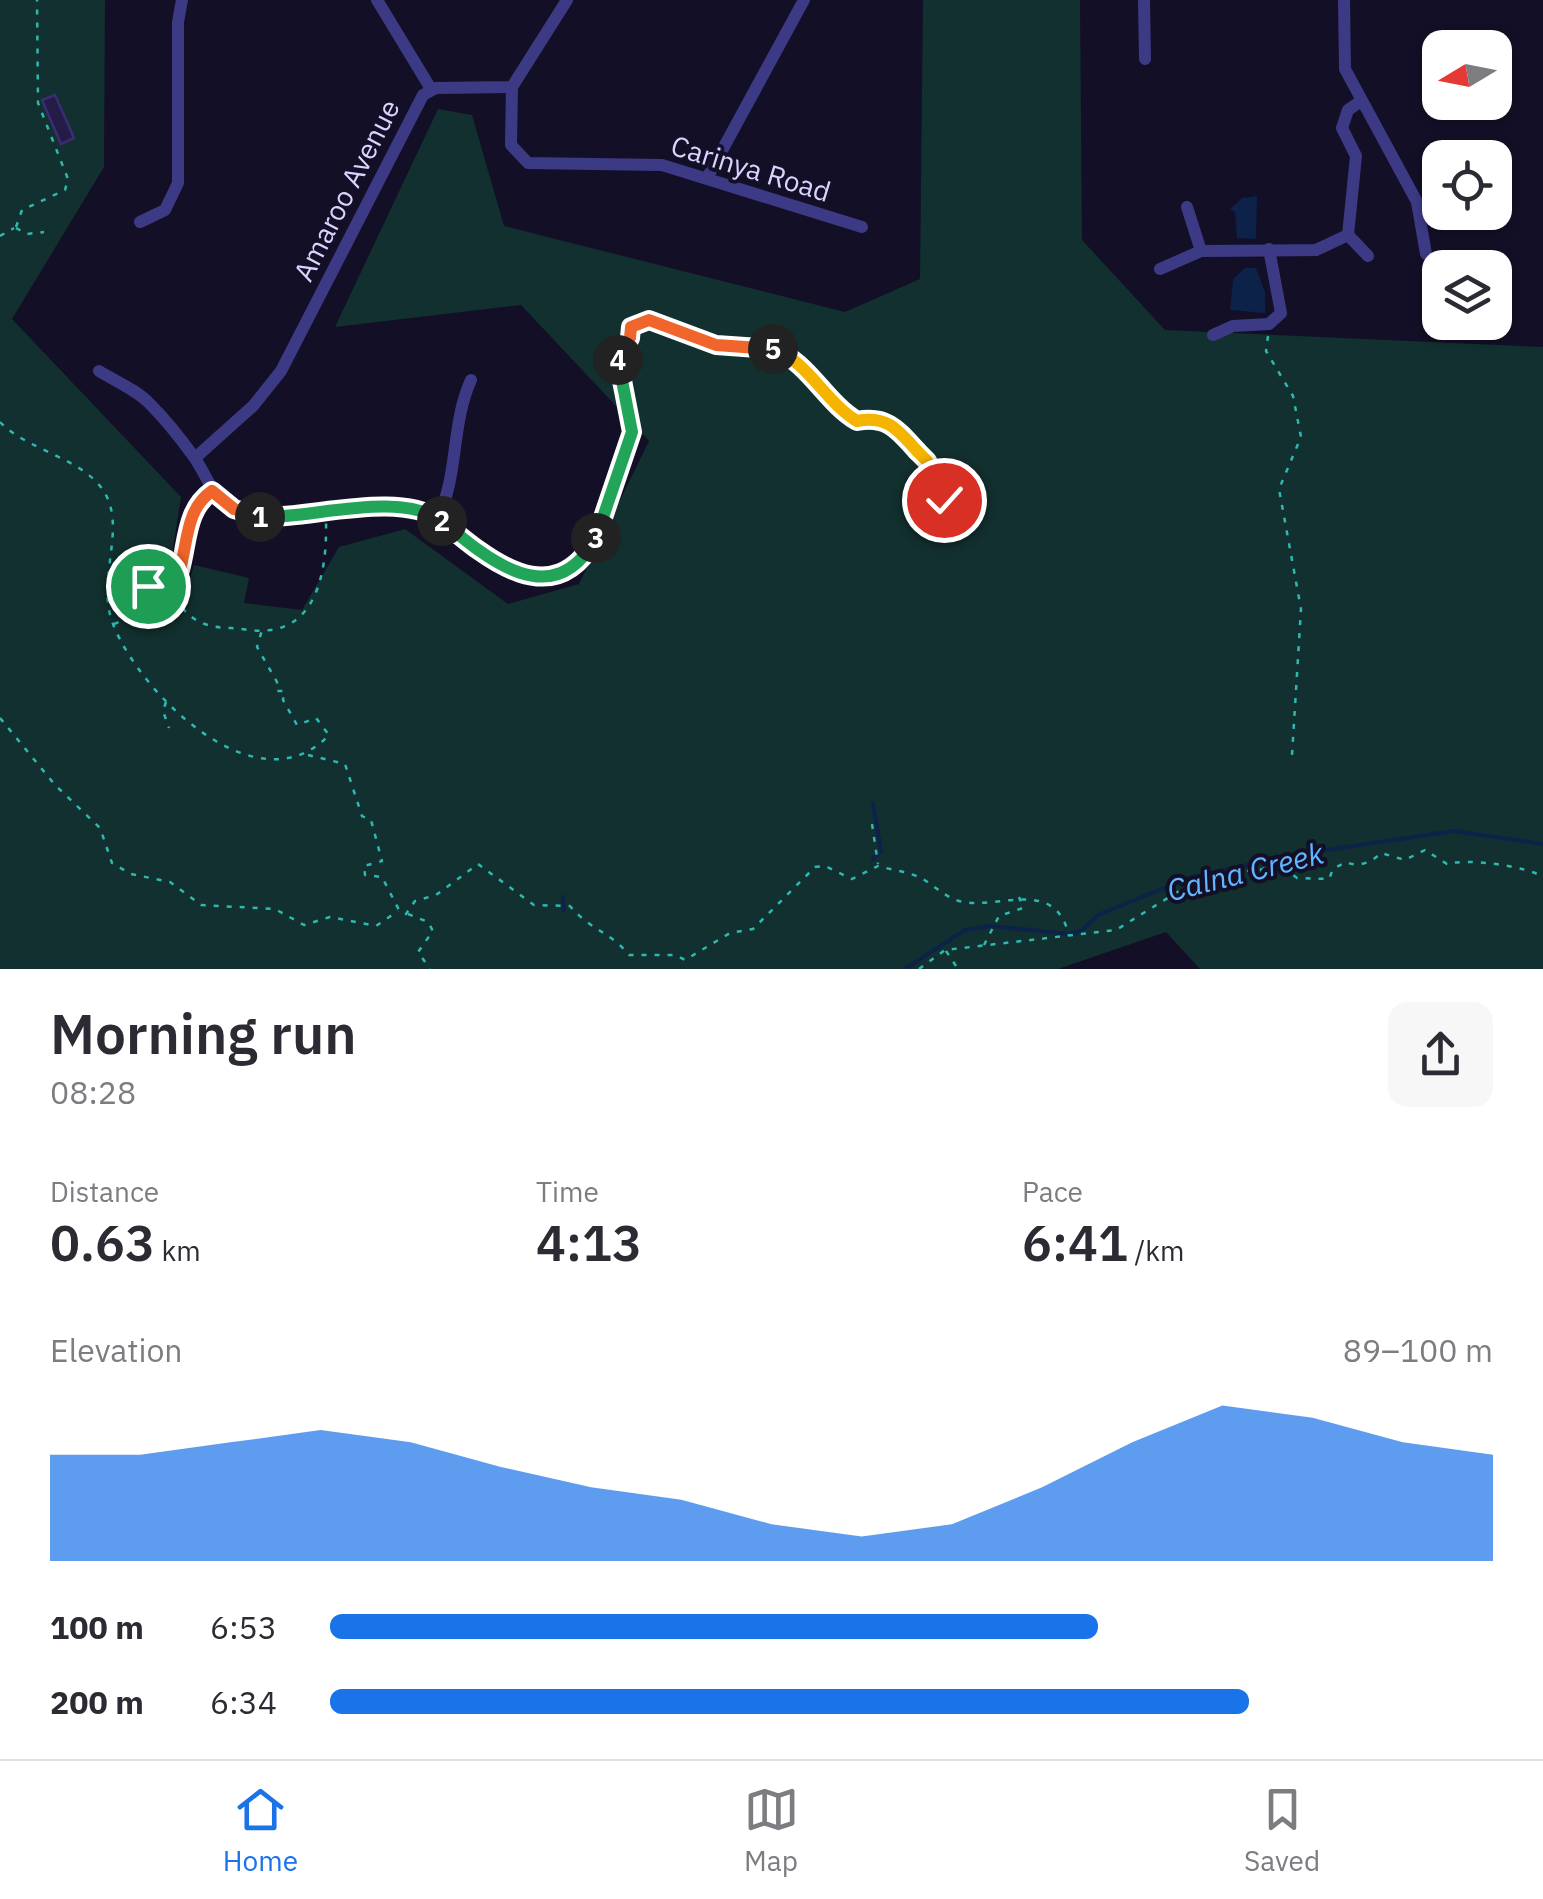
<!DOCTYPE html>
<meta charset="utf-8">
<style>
:root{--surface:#fff;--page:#f7f7f7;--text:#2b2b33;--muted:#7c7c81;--line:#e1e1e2;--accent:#1a73e8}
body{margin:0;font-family:"IBM Plex Sans",sans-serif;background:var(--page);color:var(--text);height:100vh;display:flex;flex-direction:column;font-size:38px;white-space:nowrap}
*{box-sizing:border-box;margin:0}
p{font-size:32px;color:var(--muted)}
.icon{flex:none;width:55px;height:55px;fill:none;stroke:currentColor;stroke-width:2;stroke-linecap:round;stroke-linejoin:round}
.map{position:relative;height:969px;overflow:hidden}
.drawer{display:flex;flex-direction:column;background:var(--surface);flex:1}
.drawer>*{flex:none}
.needle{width:65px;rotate:260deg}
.controls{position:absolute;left:1422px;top:30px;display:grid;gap:20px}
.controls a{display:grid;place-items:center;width:90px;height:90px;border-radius:20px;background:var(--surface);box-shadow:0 2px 8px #0004;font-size:50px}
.pin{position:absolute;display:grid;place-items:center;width:85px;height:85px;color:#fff;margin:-42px;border:5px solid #fff;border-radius:50%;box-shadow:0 2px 10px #0007}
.km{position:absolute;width:50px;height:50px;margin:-25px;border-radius:50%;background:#222;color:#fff;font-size:28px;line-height:50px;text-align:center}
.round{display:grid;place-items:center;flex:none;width:105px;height:105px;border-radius:20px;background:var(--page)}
.summary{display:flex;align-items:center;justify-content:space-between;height:170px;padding:0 50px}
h1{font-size:55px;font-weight:600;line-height:75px}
.metrics{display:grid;grid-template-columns:repeat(3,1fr);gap:15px;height:170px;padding:10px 50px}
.metrics div{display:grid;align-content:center}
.metrics b{font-size:50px;font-weight:600}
.metrics small{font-size:28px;font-weight:400}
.metrics p{font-size:28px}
.chart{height:280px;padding:20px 50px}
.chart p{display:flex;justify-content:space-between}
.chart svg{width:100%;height:180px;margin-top:10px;fill:var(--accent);opacity:.7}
ul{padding:0 50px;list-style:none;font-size:32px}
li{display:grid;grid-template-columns:160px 120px 1fr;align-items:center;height:75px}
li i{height:25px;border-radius:12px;background:var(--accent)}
.dock{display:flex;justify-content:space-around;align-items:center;height:140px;border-top:2px solid var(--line);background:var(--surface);font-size:28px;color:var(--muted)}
.dock a{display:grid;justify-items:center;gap:5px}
.dock .on{color:var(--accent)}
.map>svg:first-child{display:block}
</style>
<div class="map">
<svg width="1543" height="969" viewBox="0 0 1543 969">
<rect width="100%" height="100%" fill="#130f26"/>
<polygon fill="#12302f" points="0,0 105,0 104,167 12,319 181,497 171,561 187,590 194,565 249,578 244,603 302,610 339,547 405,529 508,604 579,584 649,441 521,305 335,327 438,109 472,115 504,226 845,312 920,279 923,0 1080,0 1082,240 1165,330 1543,347 1543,969 1200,969 1166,932 1058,969 0,969"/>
<g fill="#0c2248">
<polygon points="1257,196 1256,239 1237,238 1235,212 1230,209 1242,198"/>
<polygon points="1245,268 1256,268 1265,292 1265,313 1230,310 1233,279"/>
</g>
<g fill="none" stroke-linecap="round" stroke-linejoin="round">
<g stroke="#0c2248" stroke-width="4">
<polyline points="873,804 881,851 873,859"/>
<polyline points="563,897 564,910"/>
<polyline points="905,969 965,930 990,926 1069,934 1081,931 1098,915 1189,878 1293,855 1454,831 1543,844"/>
</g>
</g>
<polygon fill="#241b47" stroke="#3b2d73" stroke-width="2.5" points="55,95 74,138 61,144 42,100"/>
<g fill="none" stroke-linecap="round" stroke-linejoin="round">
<g stroke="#2fb8b0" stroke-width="2.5" stroke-dasharray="5 8" stroke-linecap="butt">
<polyline points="16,227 22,210 65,190 68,179 38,103 37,0"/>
<polyline points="16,228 27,234 44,232"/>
<polyline points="0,236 14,228"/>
<polyline points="1268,336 1266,351 1293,396 1301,437 1279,489 1301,609 1292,755"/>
<path d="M 0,422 C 29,453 94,459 109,502 C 122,538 97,583 113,624 C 140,694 258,810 329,735 L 316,718 L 297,725 L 283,700 L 284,691 L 277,691 L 277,682 L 257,647 L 262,630"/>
<path d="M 616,476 L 632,432 L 617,355 L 630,338 L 631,327 L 649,320 L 661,321 L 716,345 L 780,351 L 801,366 L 841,411 L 857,421 C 910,411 942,478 945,523"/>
<path d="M 203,497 L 192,512 L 178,601 C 189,621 208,628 231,628 C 244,629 258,632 270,630 C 321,624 327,561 326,521"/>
<polyline points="114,624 131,617 136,588 148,592 151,580 179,569"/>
<polyline points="166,702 163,711 169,728"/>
<polyline points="0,718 55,785 100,828 112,863 131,874 170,882 201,905 275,909 304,925 330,917 376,926 398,911"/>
<path d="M 308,755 L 345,764 L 362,816 L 371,820 L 382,861 L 364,866 L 365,875 L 382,877 L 399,910 L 406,914 L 415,901 L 436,895 L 478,864 L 534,905 L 570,906 C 590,930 611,932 629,955 L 675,955 L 685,960 L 730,933 L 753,929 L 815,867 L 825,866 L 852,879 L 878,866 C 892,870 910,872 923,879 C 936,887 947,899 963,902 C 999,909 1056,877 1069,936"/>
<polyline points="872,824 878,864"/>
<polyline points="408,914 428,922 433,931 418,952 430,969"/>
<polyline points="984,945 999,916 1023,908 1019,897"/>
<polyline points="946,951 958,969"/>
<path d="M 919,969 L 945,950 L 1116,930 L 1179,891 L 1223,883 L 1240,871 L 1260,870 L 1277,863 L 1297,878 L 1329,879 L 1333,869 L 1346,862 C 1359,868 1372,862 1381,853 L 1405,860 L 1425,850 L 1447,864 C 1468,858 1526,866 1543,877"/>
</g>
<g stroke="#3d3a85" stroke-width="12">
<polyline points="377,0 431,89"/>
<polyline points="1144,0 1145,59"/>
<polyline points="1344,0 1345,69 1417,202 1426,254"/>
<polyline points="512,87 511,145 528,163 662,165 862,227"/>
<polyline points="1361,101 1348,110 1342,128 1356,156 1348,235 1368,256"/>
<polyline points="707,178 804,0"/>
<polyline points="1187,207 1201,251"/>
<polyline points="140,222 165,210 178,183 178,22 182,0"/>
<polyline points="1160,269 1201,251 1316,250 1348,235"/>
<polyline points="1213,335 1233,326 1269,324 1281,313 1269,249"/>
<path d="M 99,371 C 115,381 137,390 150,404 C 166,420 181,439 194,457 C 208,477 212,498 235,510 C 264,524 295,513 325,510 C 353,508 382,508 409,510 C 466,513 492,596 557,572 C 595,558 602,522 612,487"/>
<polyline points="195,458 253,406 281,371 423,95 436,88 512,87 567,0"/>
<path d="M 438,518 C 459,473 451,424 471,380"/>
</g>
</g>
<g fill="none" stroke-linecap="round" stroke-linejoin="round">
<defs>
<path id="split-1" d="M 148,586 L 150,580 L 180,570 C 188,540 186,509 212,491 L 234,509 L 260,517"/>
<path id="split-2" d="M 260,517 C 311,519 398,490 442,521"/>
<path id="split-3" d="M 442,521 C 487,559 553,615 596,538"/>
<polyline id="split-4" points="596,538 632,432 618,360"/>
<polyline id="split-5" points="618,360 630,338 631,327 649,320 716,345 773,349"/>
<path id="split-6" d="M 773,349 C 808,361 825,402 857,421 C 887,415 898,430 917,451"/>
<polyline id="split-7" points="917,451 927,461 944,500"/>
</defs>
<use href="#split-1" stroke="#fff" stroke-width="20"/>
<use href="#split-2" stroke="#fff" stroke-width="20"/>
<use href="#split-3" stroke="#fff" stroke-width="20"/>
<use href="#split-4" stroke="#fff" stroke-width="20"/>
<use href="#split-5" stroke="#fff" stroke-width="20"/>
<use href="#split-6" stroke="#fff" stroke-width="20"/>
<use href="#split-7" stroke="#fff" stroke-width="20"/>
<use href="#split-1" stroke="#f0652b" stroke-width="12"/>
<use href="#split-2" stroke="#22a559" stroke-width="12"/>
<use href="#split-3" stroke="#22a559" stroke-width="12"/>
<use href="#split-4" stroke="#22a559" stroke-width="12"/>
<use href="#split-5" stroke="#f0652b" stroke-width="12"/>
<use href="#split-6" stroke="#f5b400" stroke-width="12"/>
<use href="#split-7" stroke="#f5b400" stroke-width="12"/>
</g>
<g text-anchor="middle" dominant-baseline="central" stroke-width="8" stroke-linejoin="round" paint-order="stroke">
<g font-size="28" fill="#d9d4ff" stroke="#130f26">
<text transform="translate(751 168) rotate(17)">Carinya Road</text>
<text transform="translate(346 190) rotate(-63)">Amaroo Avenue</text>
</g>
<g font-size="30" font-style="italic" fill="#62b6ff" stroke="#130f26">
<text transform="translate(1245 871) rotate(-14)">Calna Creek</text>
</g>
</g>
</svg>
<div class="controls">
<a><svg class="needle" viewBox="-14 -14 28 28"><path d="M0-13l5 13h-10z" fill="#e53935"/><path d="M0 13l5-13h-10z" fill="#7c7c81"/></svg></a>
<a><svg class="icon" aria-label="locate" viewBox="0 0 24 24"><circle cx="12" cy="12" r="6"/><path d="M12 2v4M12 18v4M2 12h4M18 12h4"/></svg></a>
<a><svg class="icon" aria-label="layers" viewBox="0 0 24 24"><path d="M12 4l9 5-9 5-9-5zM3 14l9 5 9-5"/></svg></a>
</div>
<div class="pin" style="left:148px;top:586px;background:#1e9e55"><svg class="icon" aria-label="arrive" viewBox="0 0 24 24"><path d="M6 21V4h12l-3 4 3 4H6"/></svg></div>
<div class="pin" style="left:944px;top:500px;background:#d93025"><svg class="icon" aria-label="check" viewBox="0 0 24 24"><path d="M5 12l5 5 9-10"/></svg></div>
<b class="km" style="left:260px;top:517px">1</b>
<b class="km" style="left:442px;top:521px">2</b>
<b class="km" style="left:596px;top:538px">3</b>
<b class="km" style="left:618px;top:360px">4</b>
<b class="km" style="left:773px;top:349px">5</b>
</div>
<section class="drawer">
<div class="summary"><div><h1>Morning run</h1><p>08:28</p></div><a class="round"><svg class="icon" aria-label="share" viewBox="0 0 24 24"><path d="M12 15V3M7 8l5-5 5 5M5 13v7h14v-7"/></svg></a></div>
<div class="metrics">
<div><p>Distance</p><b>0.63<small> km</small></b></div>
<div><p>Time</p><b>4:13</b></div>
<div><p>Pace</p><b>6:41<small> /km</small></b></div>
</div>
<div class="chart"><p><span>Elevation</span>89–100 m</p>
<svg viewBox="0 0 160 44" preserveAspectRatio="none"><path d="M0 44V18L10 18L20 15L30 12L40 15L50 21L60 26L70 29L80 35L90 38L100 35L110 26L120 15L130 6L140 9L150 15L160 18V44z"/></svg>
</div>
<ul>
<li><b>100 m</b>6:53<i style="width:66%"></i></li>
<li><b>200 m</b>6:34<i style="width:79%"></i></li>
</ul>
</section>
<nav class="dock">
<a class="on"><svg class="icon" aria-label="home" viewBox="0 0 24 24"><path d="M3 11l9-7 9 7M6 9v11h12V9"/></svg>Home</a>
<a><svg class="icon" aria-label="map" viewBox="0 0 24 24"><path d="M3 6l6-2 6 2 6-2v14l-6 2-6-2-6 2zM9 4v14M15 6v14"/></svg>Map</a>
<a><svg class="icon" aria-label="saved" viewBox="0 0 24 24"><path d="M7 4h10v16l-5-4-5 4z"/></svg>Saved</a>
</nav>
